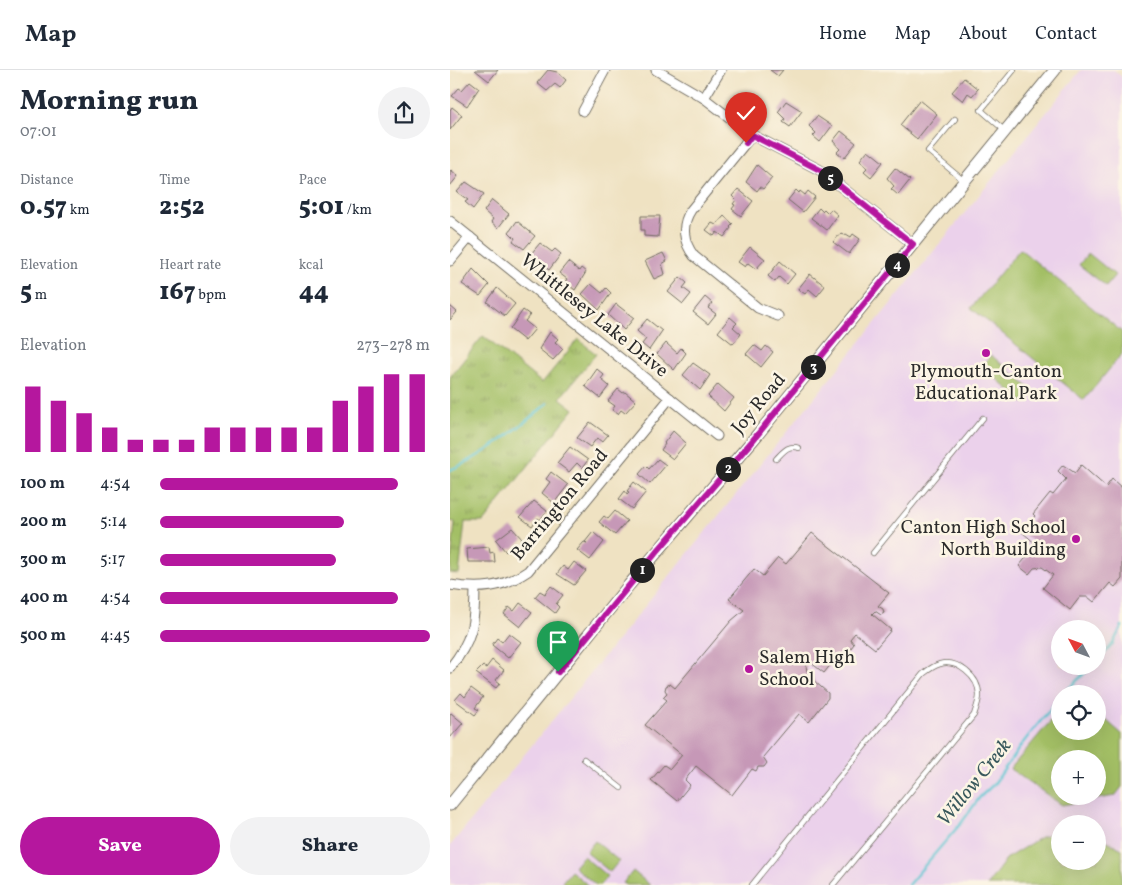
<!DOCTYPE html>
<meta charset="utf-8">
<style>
:root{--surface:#fff;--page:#f2f2f3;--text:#1f2937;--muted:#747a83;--line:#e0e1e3;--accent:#b5179e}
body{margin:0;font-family:Vollkorn,serif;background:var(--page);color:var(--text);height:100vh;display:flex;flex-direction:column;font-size:19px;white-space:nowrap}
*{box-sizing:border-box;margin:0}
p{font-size:16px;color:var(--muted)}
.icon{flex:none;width:28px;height:28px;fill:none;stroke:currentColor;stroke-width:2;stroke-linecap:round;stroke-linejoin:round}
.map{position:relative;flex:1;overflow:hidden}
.sheet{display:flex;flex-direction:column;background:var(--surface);width:450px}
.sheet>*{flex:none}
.needle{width:32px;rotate:311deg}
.controls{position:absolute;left:601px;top:550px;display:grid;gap:10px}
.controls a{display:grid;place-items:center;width:55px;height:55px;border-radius:50%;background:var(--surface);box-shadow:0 5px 20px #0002;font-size:25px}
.pin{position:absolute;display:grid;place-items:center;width:42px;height:42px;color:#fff;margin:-51px -21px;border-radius:50% 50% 50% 0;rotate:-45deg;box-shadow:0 0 5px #0007}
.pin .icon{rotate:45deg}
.km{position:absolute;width:25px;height:25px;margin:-12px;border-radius:50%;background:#222;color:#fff;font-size:14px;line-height:25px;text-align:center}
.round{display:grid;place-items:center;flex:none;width:52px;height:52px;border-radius:26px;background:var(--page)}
.summary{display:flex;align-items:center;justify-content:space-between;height:85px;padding:0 20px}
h1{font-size:28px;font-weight:800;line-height:38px}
.figures{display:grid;grid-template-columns:repeat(3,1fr);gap:8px;height:85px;padding:5px 20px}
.figures div{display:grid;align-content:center}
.figures b{font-size:25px;font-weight:800}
.figures small{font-size:14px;font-weight:400}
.figures p{font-size:14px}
.chart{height:140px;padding:10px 20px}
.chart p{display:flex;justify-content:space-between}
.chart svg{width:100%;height:90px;margin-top:5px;stroke:var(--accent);stroke-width:6}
.button{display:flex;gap:10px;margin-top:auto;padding:10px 20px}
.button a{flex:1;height:58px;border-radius:30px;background:var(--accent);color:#fff;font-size:20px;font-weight:800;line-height:58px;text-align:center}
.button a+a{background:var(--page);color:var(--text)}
ul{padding:0 20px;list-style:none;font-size:16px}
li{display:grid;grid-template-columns:80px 60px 1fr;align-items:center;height:38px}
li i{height:12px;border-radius:6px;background:var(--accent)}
header{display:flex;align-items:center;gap:30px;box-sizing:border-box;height:70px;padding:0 25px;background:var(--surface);border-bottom:1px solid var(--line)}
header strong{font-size:24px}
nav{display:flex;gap:28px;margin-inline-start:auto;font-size:18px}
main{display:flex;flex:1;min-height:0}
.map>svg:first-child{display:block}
</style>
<header>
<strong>Map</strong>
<nav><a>Home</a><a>Map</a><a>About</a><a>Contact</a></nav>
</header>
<main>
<section class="sheet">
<div class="summary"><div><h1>Morning run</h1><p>07:01</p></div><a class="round"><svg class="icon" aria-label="share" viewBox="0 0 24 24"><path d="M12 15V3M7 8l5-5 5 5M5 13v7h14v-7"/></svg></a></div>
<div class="figures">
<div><p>Distance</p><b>0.57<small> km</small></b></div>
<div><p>Time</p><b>2:52</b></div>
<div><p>Pace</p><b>5:01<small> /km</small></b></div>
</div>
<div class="figures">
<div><p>Elevation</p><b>5<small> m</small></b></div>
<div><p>Heart rate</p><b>167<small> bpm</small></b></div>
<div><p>kcal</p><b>44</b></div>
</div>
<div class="chart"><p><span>Elevation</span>273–278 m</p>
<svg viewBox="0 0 160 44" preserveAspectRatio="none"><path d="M5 44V12M15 44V19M25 44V25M35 44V32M45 44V38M55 44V38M65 44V38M75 44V32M85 44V32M95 44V32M105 44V32M115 44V32M125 44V19M135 44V12M145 44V6M155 44V6"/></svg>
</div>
<ul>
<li><b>100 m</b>4:54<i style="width:88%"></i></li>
<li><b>200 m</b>5:14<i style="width:68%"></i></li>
<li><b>300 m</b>5:17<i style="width:65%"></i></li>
<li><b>400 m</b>4:54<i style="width:88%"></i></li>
<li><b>500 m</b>4:45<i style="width:100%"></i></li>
</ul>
<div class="button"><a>Save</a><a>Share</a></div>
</section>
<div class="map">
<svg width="672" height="815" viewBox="0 0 672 815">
<defs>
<pattern id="park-tufts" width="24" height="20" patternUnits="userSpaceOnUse" patternTransform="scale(1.25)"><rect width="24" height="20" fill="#a3bf65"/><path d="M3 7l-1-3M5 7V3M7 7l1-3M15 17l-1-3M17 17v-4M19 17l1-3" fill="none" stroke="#859b53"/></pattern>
</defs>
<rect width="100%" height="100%" fill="#fcf5e5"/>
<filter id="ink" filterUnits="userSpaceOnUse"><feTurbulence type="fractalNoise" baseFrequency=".02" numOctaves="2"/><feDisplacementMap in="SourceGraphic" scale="10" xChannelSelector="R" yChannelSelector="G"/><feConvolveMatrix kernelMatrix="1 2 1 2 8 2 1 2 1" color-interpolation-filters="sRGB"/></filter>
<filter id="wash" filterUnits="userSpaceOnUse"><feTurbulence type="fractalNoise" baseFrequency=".0096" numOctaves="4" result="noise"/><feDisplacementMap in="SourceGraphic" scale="20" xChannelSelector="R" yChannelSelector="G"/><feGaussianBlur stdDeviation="1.12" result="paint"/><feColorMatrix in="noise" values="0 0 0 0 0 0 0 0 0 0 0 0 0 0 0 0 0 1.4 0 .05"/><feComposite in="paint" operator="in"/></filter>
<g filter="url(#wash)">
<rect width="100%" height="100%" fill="#efe2c2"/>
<path fill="#ebd1eb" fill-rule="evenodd" d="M 631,0 L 664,0 L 672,7 L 672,815 L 0,815 L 0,776 ZM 610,559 L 648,559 L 648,596 L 610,596 ZM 610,624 L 648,624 L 648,661 L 610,661 ZM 610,689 L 648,689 L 648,726 L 610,726 ZM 610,754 L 648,754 L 648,791 L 610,791 Z"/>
<g fill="#a3bf65" stroke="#677548" fill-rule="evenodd">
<polygon points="570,179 672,262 672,284 634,330 521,238"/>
<polygon points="638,183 665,205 656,216 629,195"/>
<polygon points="541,285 584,322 574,333 532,296"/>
<path d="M 610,640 L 610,661 L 648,661 L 648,643 L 672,664 L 672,717 L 665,726 L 612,735 L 560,699 ZM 610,689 L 648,689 L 648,726 L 610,726 Z"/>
<polygon points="610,762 610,791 648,791 648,766 672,779 672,815 537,815 557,788 591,767"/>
<polygon points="145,771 169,791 160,802 136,782"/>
<polygon points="133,786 157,806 150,815 146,815 124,797"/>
<polygon points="121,801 138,815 115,815 112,812"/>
<polygon points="183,801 200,815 177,815 173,813"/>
</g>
<polygon fill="url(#park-tufts)" stroke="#677548" points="33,266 92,313 128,269 146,284 110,328 124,339 33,452 15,452 9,504 0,503 5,452 0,451 0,307"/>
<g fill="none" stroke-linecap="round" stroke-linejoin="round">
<g stroke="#5ac5d3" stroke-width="2.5">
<path d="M 0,400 C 35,386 69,357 98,333"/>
<polyline points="648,591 662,575 672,556"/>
<polyline points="613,624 642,596"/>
<polyline points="458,815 512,752 530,727 544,714 572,674 610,627"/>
</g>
</g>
<g id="blocks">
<g fill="#c698b7">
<polygon points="25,0 48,0 39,11"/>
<polygon points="98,0 107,2 116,10 110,18 105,14 97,21 87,13"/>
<polygon points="320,0 333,0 328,6"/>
<polygon points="514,8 528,19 522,26 518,23 513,31 502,22"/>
<polygon points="20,11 29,18 17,36 2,26 9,18 12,20"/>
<polygon points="470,30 487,44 467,69 450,55"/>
<polygon points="336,31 352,41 340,57 333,52 335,49 328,42"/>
<polygon points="2,37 12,45 0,60 0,40"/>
<polygon points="367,46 382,56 370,72 363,66 366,63 359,56"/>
<polygon points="391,61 406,73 394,88 387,82 390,79 383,71"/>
<polygon points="418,80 433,92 421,107 414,101 417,98 410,90"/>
<polygon points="307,95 322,108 313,119 310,117 307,121 296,112"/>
<polygon points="445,98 460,110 448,125 441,119 444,116 437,108"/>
<polygon points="1,100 8,106 0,116 0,101"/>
<polygon points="16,112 34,124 23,139 15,132 18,130 7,122"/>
<polygon points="288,119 303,131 291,146 282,139 285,135 283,134 286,130 282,126"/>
<polygon points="346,120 349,123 350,121 355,125 358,121 365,127 353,142 338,130"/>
<polygon points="42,130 59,144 48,158 41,152 43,149 34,141"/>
<polygon points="369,138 372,141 374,139 378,143 381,139 388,145 377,160 361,148"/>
<polygon points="191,146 210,146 208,167 194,166 194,160 191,160"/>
<polygon points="274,146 283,154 280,157 281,158 274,167 267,162 264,166 256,160 262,153 266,155"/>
<polygon points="67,151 85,166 74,179 63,171 65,168 59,162"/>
<polygon points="391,163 394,165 396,164 401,167 403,164 410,169 399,184 383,172"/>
<polygon points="90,173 102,182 105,179 111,184 99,200 80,185"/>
<polygon points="300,177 315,189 306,199 298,193 295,197 288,192"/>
<polygon points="213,183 217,191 212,194 215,204 204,209 195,191"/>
<polygon points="330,191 345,204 337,214 329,207 325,212 318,206"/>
<polygon points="118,192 129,201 131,198 136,202 125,220 115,212 117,209 109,203"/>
<polygon points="23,199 39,215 30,226 12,214"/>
<polygon points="360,204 375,216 367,226 359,219 355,224 348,219"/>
<polygon points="230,207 237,213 233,218 241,224 233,234 218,222"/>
<polygon points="141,214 152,223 156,218 161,223 149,240 132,224"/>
<polygon points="47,218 65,234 55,246 37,232"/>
<polygon points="255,227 262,233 258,238 266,244 258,254 243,242"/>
<polygon points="166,234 184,248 174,260 158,245"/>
<polygon points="0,236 7,242 0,250"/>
<polygon points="73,240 80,245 75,251 85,259 75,271 60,259"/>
<polygon points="280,247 287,253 283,257 291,264 283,274 268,262"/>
<polygon points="197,249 212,261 199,280 192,274 196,269 187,261"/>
<polygon points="100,262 108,269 105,272 113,279 103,290 89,279"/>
<polygon points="216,273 227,283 231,278 236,283 224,300 207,284"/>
<polygon points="304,275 312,281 316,276 323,282 311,297 296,284"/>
<polygon points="243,293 260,305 250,320 233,305"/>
<polygon points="147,299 154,305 151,309 159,316 150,328 135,316"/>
<polygon points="268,314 284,328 274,341 258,326"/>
<polygon points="168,319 173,323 175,322 186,331 175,343 171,340 168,344 162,340 165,336 158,331"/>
<polygon points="140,352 158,365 152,372 147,368 140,377 127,368"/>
<polygon points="223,361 236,373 223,389 211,380 215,374 214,373"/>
<polygon points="120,377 138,390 132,398 127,393 119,402 107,393"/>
<polygon points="208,389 216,395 200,414 189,404 196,396 199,399"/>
<polygon points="613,395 625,403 631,395 656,417 662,409 672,418 672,509 665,517 660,513 644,532 638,527 630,527 620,540 593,518 603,505 592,497 584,498 579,504 569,496 587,475 572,462 585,446 583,444 600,423 603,425 616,409 608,401"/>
<polygon points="101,402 118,415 104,433 92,423 100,412 96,409"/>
<polygon points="184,412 196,422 182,439 169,429 175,421 177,424 179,422 177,421"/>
<polygon points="84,431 97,441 90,450 88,448 82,456 70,447"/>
<polygon points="165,441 177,451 165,465 149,452 154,446 158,449"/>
<polygon points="62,458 73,470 62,479 61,478 56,482 46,470"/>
<polygon points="143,462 154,472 140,490 127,480 134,472 137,473 135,472"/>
<polygon points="362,463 439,523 428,536 433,539 434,543 431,545 425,541 422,544 441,560 425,579 405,563 400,569 404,574 394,587 389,584 374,603 360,592 356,596 357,601 363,606 364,611 378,623 378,628 359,652 349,644 313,687 317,693 314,697 308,697 306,701 302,699 282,725 246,696 235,710 240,715 227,731 201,710 214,695 220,699 232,685 195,655 217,630 213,627 217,623 215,620 216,616 220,614 225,618 281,551 294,540 279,529 304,499 313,506 328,488 336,494"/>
<polygon points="39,477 40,483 44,482 45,492 18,492 17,479"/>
<polygon points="124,492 136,501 124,515 107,504 113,496 118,500"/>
<polygon points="101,516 113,525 106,534 109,537 105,543 85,527 90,521 95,524"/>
<polygon points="70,533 82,542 70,557 54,544 59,537 64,541"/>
<polygon points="59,563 71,572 58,588 42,575 47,568 52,572"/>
<polygon points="42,590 54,600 46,610 50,613 46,618 26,603 33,596 36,598"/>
<polygon points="21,618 33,627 25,638 29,640 25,645 5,630 11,623 15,627"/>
<polygon points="1,643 13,653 0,668 0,644"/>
</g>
</g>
</g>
<g filter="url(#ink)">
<use href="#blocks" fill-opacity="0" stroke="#706b60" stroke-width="1"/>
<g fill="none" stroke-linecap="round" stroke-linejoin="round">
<defs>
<g id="service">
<polyline points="505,49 478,81 513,110"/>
<polyline points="554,60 531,40 564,0"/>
<path d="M 326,389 C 333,382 338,374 349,378"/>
<polyline points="423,483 533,348"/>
<polyline points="134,689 171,718"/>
<path d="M 302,815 L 473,604 C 478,600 483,596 490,594 C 507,589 529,607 529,625 C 529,632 526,638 524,645 L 383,815"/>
</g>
<g id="minor">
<polyline points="206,0 254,28 302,65 370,100 463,174"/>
<polyline points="254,28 271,0"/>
<polyline points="133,41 155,0"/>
<path d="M 302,65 L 241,140 C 231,155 233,172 244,186 L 308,238 L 328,246"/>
<polyline points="0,151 267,366"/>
<polyline points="0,191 20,167"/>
<path d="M 0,515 C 29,520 53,518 78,501 L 220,328"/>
<path d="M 0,598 C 22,571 25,553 25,518"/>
</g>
<polyline id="tertiary" points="0,735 179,515 308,364 605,0"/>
</defs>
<use href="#service" stroke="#706b60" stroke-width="6"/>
<use href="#minor" stroke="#706b60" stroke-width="11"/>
<use href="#tertiary" stroke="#706b60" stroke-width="13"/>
<use href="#service" stroke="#fff" stroke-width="4.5"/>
<use href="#minor" stroke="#fff" stroke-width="9"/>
<use href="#tertiary" stroke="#fff" stroke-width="11"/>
</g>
</g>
<g fill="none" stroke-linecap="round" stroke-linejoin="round" filter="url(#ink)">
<defs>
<polyline id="route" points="108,602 205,484 303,370 463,174 370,100 302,65 296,73"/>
</defs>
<use href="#route" stroke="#fff" stroke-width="10"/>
<use href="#route" stroke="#b5179e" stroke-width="6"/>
</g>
<g fill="#b5179e" stroke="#fcf5e5" stroke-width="2">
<circle cx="536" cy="283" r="5"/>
<circle cx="626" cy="469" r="5"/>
<circle cx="299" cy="599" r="5"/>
</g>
<g text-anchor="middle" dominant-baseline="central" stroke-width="5" stroke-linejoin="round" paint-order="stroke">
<g font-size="19" fill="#2b2b2b" stroke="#fcf5e5">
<text transform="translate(144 246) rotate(39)">Whittlesey Lake Drive</text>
<text transform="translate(309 334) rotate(-50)">Joy Road</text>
<text transform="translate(110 435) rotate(-50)">Barrington Road</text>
</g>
<g font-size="19" fill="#2b2b2b" stroke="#fcf5e5">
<text x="536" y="302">Plymouth-Canton<tspan x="536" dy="22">Educational Park</tspan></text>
<text x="616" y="458" text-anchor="end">Canton High School<tspan x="616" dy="22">North Building</tspan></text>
<text x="309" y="588" text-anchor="start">Salem High<tspan x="309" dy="22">School</tspan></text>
</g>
<g font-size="20" font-style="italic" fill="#39595d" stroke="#fcf5e5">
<text transform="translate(525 713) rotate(-51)">Willow Creek</text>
</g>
</g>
</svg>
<div class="controls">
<a><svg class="needle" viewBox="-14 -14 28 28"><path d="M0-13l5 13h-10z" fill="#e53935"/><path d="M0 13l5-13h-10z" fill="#747a83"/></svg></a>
<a><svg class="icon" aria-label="locate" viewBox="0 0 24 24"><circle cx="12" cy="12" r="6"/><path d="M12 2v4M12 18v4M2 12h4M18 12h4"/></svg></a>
<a>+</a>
<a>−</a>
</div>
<div class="pin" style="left:108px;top:602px;background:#1e9e55"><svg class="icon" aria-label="arrive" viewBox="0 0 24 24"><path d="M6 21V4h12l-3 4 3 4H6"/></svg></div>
<div class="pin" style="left:296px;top:73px;background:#d93025"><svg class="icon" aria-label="check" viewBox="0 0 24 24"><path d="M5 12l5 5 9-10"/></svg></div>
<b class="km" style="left:192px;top:500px">1</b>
<b class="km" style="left:278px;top:399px">2</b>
<b class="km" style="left:363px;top:297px">3</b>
<b class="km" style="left:447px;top:195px">4</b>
<b class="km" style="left:380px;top:108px">5</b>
</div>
</main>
